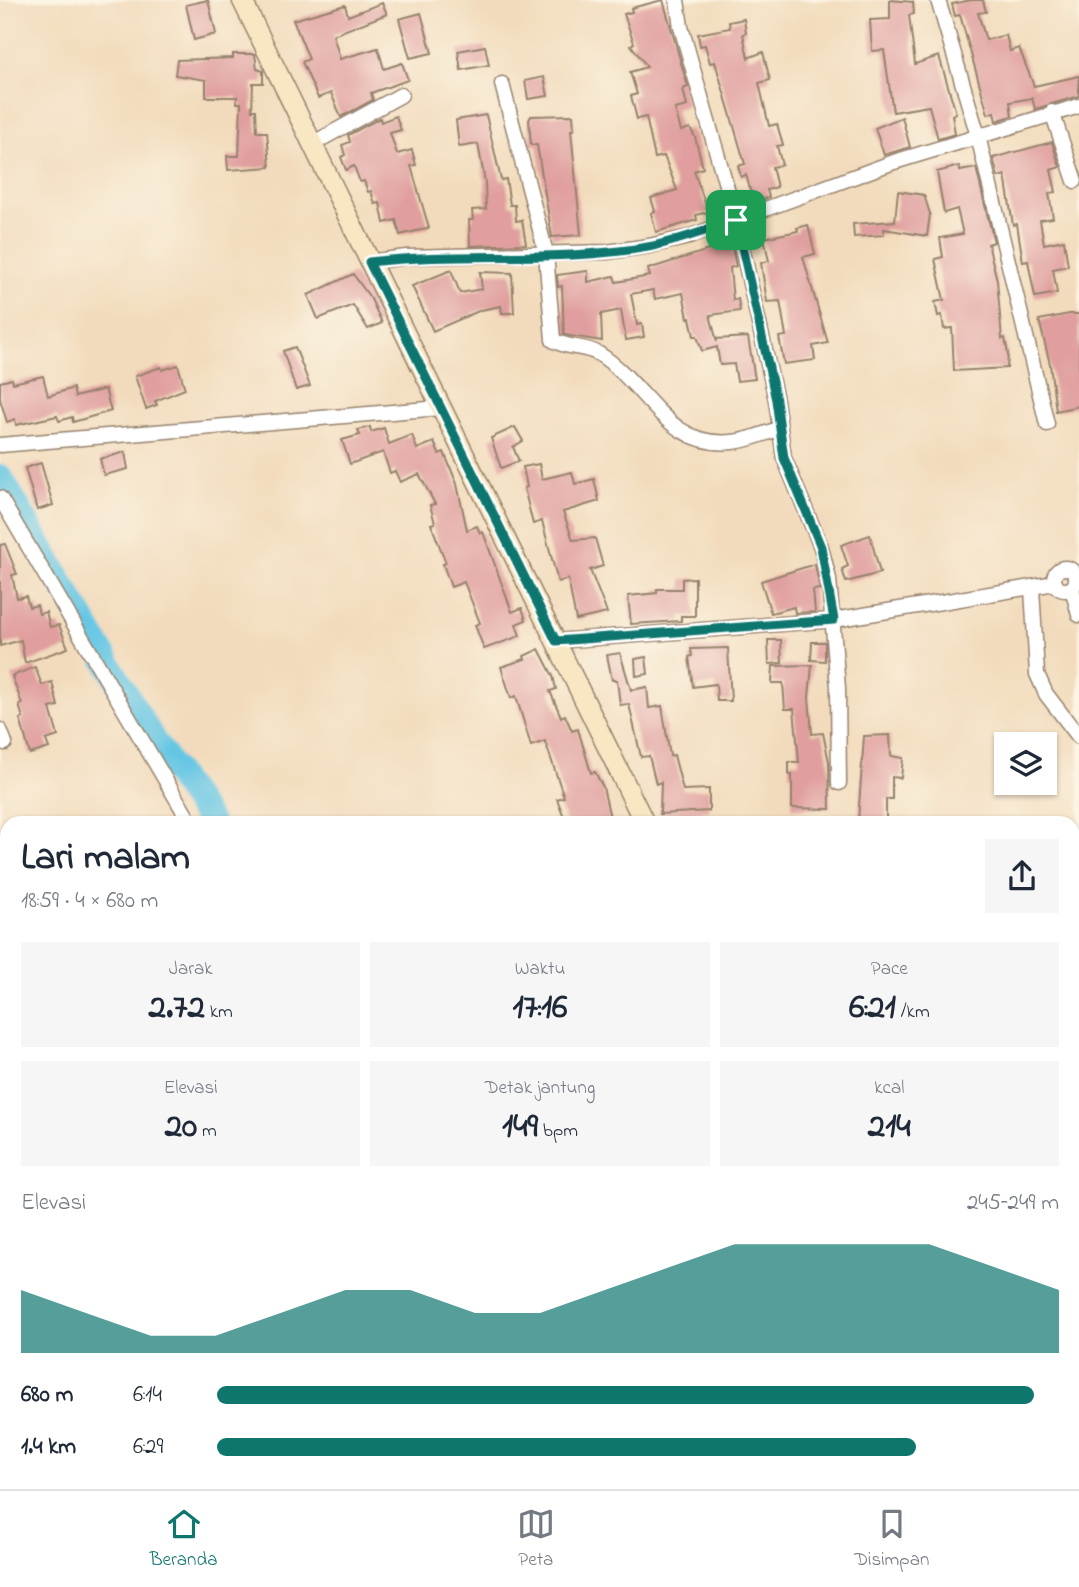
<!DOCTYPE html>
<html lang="id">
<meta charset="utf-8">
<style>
:root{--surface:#fff;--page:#f6f6f7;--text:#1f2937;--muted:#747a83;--line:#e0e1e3;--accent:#0f766e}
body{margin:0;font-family:"Indie Flower",sans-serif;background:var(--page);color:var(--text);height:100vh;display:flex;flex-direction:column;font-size:26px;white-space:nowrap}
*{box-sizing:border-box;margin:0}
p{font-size:23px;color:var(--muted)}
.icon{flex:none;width:38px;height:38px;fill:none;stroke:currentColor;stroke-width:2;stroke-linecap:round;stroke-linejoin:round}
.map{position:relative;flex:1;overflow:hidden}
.sheet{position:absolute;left:0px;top:816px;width:1080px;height:674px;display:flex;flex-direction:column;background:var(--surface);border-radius:21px 21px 0 0;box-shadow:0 2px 5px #0004}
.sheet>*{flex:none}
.buttons{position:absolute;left:994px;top:732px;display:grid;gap:14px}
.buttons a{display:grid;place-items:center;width:63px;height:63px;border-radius:0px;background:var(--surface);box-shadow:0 2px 5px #0004;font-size:35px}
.pin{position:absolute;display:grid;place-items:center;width:60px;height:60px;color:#fff;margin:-30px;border-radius:14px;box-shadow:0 4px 10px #0006}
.round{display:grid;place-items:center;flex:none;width:74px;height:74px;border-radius:0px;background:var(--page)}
.overview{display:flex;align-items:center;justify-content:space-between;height:119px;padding:0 21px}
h1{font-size:38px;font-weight:700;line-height:52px}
.figures{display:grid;grid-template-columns:repeat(3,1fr);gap:10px;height:119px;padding:7px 21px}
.figures div{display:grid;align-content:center;border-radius:0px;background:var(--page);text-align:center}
.figures b{font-size:35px;font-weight:700}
.figures small{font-size:19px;font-weight:400}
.figures p{font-size:19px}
.chart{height:196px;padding:14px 21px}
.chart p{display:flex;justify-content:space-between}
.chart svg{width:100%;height:126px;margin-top:7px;fill:var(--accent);opacity:.7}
ul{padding:0 21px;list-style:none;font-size:23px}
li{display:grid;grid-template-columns:112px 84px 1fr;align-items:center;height:52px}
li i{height:18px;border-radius:9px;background:var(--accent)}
.tab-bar{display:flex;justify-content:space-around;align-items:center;height:98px;border-top:2px solid var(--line);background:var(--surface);font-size:19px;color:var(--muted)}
.tab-bar a{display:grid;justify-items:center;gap:4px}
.tab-bar .current{color:var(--accent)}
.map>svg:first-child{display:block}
</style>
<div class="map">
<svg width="1079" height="1489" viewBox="0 0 1079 1489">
<rect width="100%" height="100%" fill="#fcf5e5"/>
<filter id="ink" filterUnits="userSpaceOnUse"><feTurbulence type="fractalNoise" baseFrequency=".0143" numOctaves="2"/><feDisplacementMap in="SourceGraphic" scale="14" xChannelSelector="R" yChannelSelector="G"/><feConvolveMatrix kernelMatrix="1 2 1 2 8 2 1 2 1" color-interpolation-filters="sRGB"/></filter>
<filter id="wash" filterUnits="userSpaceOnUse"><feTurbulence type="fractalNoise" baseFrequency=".00686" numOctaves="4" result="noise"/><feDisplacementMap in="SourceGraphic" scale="28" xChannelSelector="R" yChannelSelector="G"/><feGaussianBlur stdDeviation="1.57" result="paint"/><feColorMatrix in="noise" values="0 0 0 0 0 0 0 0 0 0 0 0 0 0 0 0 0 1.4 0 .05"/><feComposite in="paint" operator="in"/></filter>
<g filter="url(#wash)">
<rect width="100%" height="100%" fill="#f2dbbc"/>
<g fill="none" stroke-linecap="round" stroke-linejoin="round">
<g stroke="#65c6e4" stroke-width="26">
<polyline points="0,477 154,742 210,822"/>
<polyline points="638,1482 642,1489"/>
</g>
</g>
<g id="blocks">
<g fill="#e09f9e">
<polygon points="208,0 216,34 194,40 186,5"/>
<polygon points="663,0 688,87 683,89 687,106 675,109 681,131 690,128 695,137 703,168 694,171 708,212 696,215 697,220 656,232 651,213 655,211 651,198 677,190 664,156 655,158 646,117 637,119 631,96 637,94 630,72 647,67 631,45 634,43 624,14 632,12 631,8"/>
<polygon points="890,0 913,2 914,14 909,15 915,64 939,56 956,113 952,115 955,134 938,139 929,106 893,112 884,50 872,51 870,20 890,19"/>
<polygon points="971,0 983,0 986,12 978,13 986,40 1006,35 1010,51 1019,48 1034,86 1079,76 1079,96 1035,109 1032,98 1010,102 1012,116 996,121 994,112 988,114 960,15 955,16 952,4"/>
<polygon points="382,3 387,14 333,35 340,59 378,48 384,69 402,63 408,80 371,93 373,100 341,117 331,93 318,98 302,62 309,59 293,20 345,5 348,16"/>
<polygon points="421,13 432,53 410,58 399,19"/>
<polygon points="744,19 746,33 743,34 748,58 763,52 770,80 759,83 769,126 777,124 783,145 777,146 782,165 772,167 777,187 767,190 769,197 754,203 746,175 741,177 738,166 745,164 715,62 710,63 705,45 700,46 698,34 730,28 729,22"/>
<polygon points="485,46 489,65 461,70 458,51"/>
<polygon points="233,54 255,54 257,69 263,71 263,83 253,83 252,110 256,110 257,132 267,132 270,167 228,170 227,156 239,156 241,103 237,103 237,97 206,97 206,80 175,75 177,60 233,58"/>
<polygon points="544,77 548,96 528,99 525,81"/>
<polygon points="486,115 501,180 506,179 510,205 515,205 516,221 522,220 526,244 470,246 469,220 473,220 472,210 486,209 485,182 478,144 459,147 456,120"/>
<polygon points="573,115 574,130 571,130 581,235 552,237 537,145 531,145 529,120 531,116"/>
<polygon points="396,116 401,130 390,133 397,154 412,150 416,165 411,166 429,228 400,235 396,220 384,223 380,203 375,204 371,191 368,192 364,181 360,182 354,166 346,170 341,157 345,155 342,145 350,142 348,135 380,118 381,122"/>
<polygon points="902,117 910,147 884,155 875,128"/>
<polygon points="1052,142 1060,167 1051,170 1056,192 1049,193 1053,218 1040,220 1044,244 1064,240 1068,266 1053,269 1057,293 1035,297 1028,261 1023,262 1017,224 1013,225 1005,175 998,177 993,158"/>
<polygon points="959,166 960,171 976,168 994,242 988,244 997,280 1002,339 1005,338 1008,354 1007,368 954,371 952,328 944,329 942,315 938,316 935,302 944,300 935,259 943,257 940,238 963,234 957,209 944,213 937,172"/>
<polygon points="898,191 924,195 930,214 927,236 884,229 884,235 854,237 853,224 895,221"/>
<polygon points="808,225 815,254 803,257 828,343 813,346 815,360 784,364 779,337 786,336 780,301 767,302 761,263 769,261 764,238 798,231 797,228"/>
<polygon points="731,243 736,266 730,268 733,300 738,299 740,311 710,315 717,342 716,339 748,337 755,379 737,381 734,364 720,365 717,347 702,351 697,336 694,336 690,318 688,318 683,293 655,299 653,290 631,294 637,325 642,324 644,337 626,340 621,310 601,314 602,341 564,335 562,286 558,287 557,275 588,271 588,282 614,276 616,282 650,276 648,269"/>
<polygon points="451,270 460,293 482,289 480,272 512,273 514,313 502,313 501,306 481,310 433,331 412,286"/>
<polygon points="353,274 371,299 382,323 368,329 353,305 318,319 308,295"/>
<polygon points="1069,314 1079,314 1079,406 1056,411 1050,364 1039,320"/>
<polygon points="295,347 310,386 296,390 283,351"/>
<polygon points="178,365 185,389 155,401 157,405 146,409 135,376 161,367 162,370"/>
<polygon points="43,376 48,396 73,388 75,397 105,389 111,411 73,422 72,417 59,421 57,416 16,425 15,419 7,422 0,399 0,382 12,379 13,383"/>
<polygon points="370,427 371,432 384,428 389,444 412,435 417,449 434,442 439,454 444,452 457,484 467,530 477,526 480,533 483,532 512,612 522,608 526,620 516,624 520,636 484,649 475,625 480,623 464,582 451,587 443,564 446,563 431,524 435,523 430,505 435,504 419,474 400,482 395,471 390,473 383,452 350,464 342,440 360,435 358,430"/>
<polygon points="515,427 523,441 513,447 519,461 501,468 491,438"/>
<polygon points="125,452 128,469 104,475 100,459"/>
<polygon points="41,463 53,505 37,510 25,468"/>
<polygon points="539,464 542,479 572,472 575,484 594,479 599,501 563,512 573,540 595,538 603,566 590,570 607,613 576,620 568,579 558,582 542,521 533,524 524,488 527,487 523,467"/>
<polygon points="870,535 880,573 846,582 842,569 848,566 841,545"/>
<polygon points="5,544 17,574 12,575 17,598 26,596 29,607 37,605 39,614 46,612 50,627 59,625 68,648 25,663 21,640 0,646 0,545"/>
<polygon points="815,564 820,589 813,590 815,612 795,613 794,607 771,613 761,581"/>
<polygon points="695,578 695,616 681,616 681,621 631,624 628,596 657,593 657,589 682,589 682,579"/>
<polygon points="768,640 781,640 782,663 769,664"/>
<polygon points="812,642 825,642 825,661 811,660"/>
<polygon points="728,648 731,701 717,701 716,684 693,687 689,657 692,656 691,649"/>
<polygon points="539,649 553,676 556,689 550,691 561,717 565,715 572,731 578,729 591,773 595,772 603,787 611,822 566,822 557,799 564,797 545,741 531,746 516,696 511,698 501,667 525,659 524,656"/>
<polygon points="620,653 631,690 647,687 649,708 662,706 670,756 674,755 683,790 709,789 709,811 660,814 661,782 656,784 649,756 641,757 629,704 620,705 617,680 612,680 607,655"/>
<polygon points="646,657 648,674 636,676 635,659"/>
<polygon points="812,665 809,697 812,734 823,733 829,762 830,809 792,808 792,775 789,775 789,762 799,762 794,709 785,709 783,683 772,683 773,666"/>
<polygon points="35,667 42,685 52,682 58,706 50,708 58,736 46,740 49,748 30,754 20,719 23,718 19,705 22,704 12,676"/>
<polygon points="890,735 891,756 903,758 901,778 892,777 892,799 886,799 886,820 858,821 864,736"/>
</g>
</g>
</g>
<g filter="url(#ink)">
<use href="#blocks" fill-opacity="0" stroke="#96826d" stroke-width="2"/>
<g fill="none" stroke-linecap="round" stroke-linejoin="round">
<defs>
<g id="minor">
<polyline points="677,0 681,27 736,220 776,400 784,458 821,547 829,579 838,688 839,783"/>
<polyline points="938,0 978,136 1047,424"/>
<path d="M 502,84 L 546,253 L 553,340 C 567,349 584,345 599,354 C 647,384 667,449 732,442 C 748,441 764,433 779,429"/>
<polyline points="1052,112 1075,181"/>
<polyline points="312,144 401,95"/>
<polyline points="369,262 406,257 607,252 649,246 689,237 894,162 1079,106"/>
<polyline points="0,445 440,408"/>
<polyline points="0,498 190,822"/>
<circle cx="1065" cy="579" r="11"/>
<polyline points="1032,588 1037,674 1046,694 1079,737"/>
<polyline points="1072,588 1079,615"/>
<polyline points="556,641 834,620 1055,583"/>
<polyline points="0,730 5,743"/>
<polyline points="0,943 7,942"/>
<polyline points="0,1087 7,1114"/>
<polyline points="0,1408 7,1406"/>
</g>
<g id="secondary">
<polyline points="242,0 644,822"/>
<polyline points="976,1482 979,1489"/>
</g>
</defs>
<use href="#minor" stroke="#96826d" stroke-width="17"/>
<use href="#secondary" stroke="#96826d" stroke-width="22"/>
<use href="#minor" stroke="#fff" stroke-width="14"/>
<use href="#secondary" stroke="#f9e7c3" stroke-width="19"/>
</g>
</g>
<g fill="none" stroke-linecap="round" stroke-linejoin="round" filter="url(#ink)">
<defs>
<path id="route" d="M 736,220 L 776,400 L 784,458 L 821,547 L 834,620 L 556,641 L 369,262 C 462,251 557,263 648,247 C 679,241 707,230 736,220 Z"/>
</defs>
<use href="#route" stroke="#fff" stroke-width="14"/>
<use href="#route" stroke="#0f766e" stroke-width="9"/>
</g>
</svg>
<div class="buttons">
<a><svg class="icon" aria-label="layers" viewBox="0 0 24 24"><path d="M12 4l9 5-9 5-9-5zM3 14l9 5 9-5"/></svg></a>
</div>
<div class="pin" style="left:736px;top:220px;background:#1e9e55"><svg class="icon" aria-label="arrive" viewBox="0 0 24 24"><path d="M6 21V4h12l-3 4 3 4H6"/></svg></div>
<section class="sheet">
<div class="overview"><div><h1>Lari malam</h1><p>18:59 · 4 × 680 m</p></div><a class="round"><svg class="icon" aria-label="share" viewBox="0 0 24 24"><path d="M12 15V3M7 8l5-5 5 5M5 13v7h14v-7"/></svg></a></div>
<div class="figures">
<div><p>Jarak</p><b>2.72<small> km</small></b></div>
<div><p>Waktu</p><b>17:16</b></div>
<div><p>Pace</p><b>6:21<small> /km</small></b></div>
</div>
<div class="figures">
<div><p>Elevasi</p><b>20<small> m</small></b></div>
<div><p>Detak jantung</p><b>149<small> bpm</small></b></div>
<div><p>kcal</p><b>214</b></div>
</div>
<div class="chart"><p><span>Elevasi</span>245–249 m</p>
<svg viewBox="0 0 160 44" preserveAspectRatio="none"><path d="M0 44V22L10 30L20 38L30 38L40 30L50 22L60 22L70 30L80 30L90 22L100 14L110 6L120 6L130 6L140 6L150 14L160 22V44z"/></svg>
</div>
<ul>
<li><b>680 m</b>6:14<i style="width:97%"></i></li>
<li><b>1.4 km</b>6:29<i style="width:83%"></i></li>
</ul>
</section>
</div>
<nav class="tab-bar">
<a class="current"><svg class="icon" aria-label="home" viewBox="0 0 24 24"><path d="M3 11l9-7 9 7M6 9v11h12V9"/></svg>Beranda</a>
<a><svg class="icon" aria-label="map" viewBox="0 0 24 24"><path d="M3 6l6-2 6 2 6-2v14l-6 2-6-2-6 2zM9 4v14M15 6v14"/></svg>Peta</a>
<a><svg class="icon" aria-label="saved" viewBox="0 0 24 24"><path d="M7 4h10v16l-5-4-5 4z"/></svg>Disimpan</a>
</nav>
